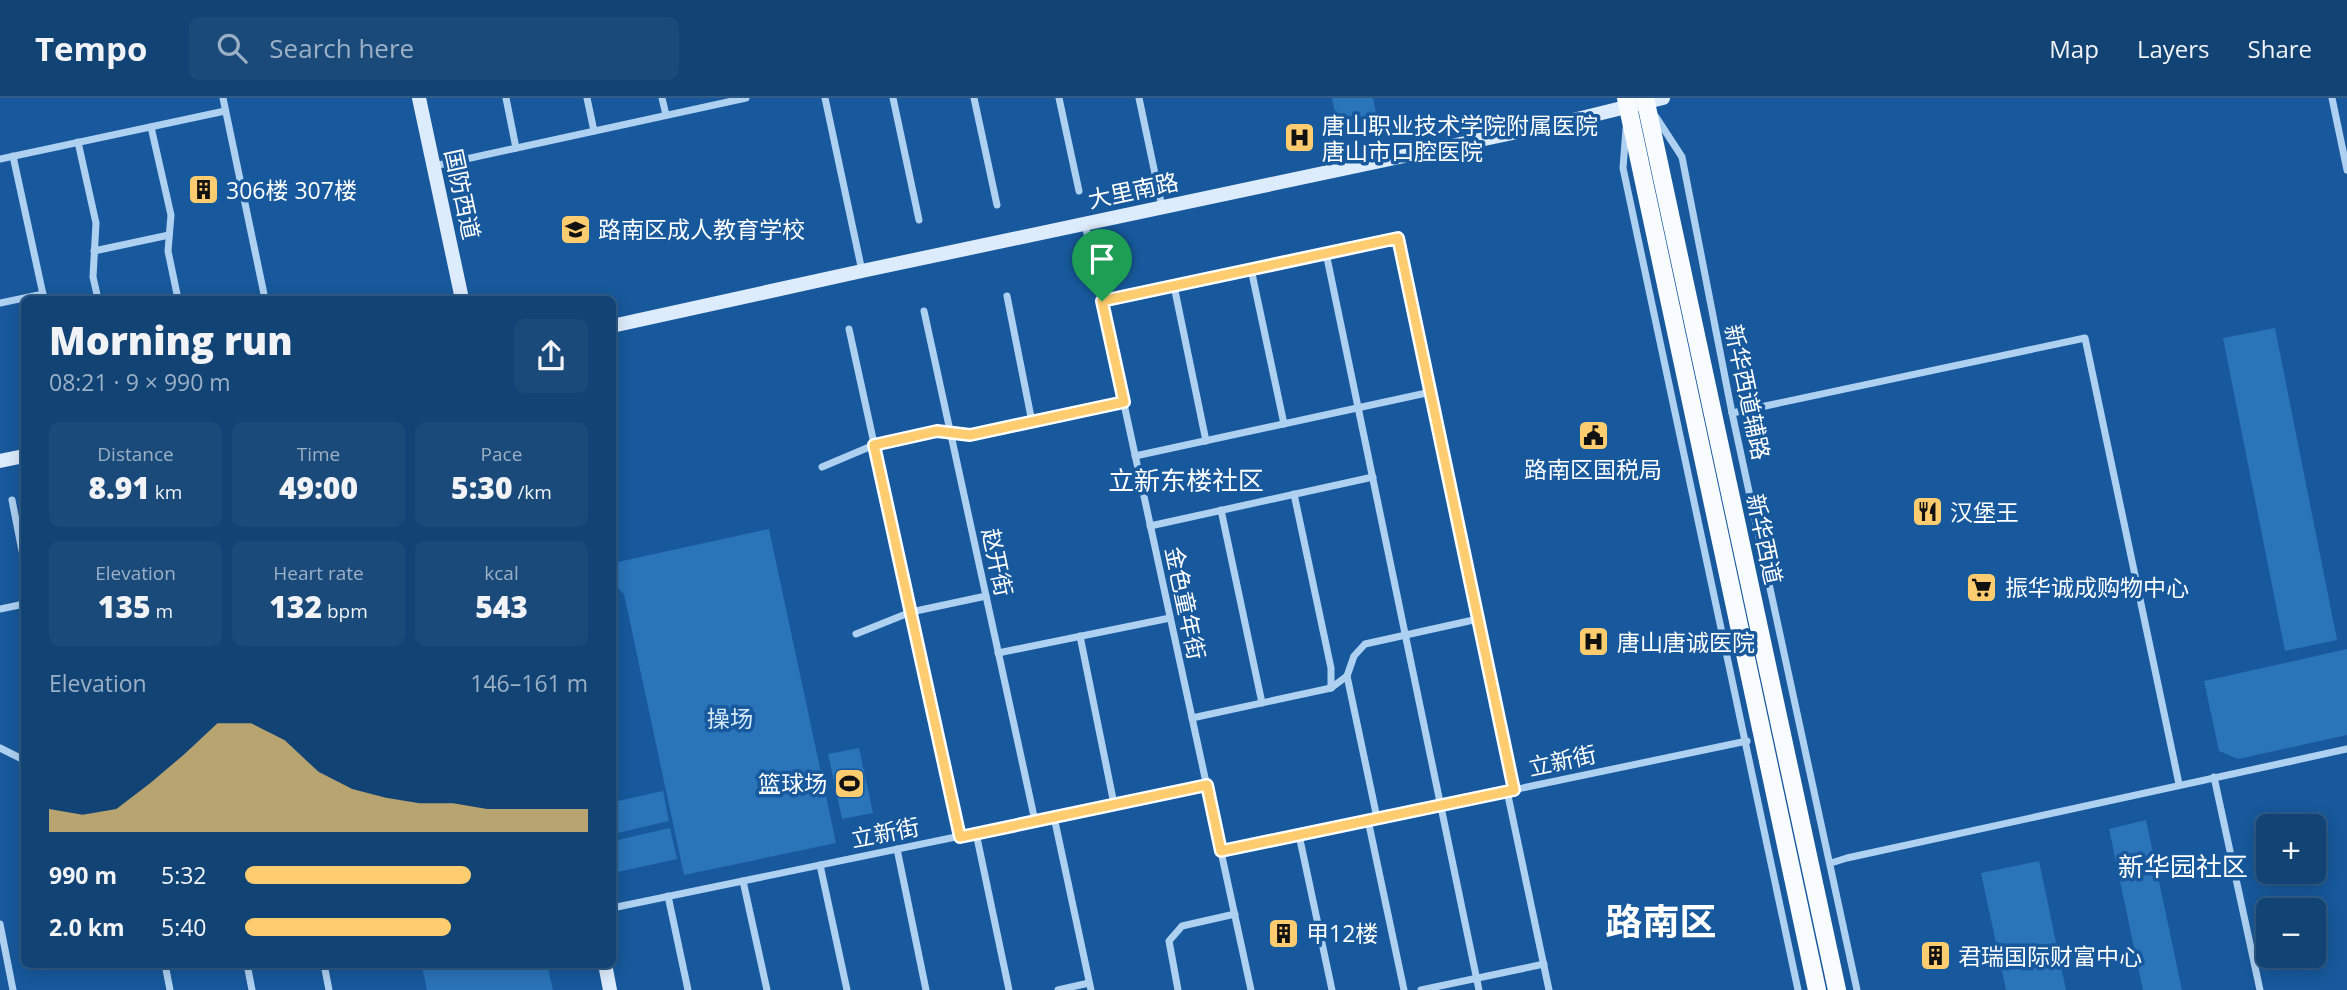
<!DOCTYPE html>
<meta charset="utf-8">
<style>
:root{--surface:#114375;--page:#1a4a7a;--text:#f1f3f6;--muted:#9cb0c5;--line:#305c87;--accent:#ffcd6f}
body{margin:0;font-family:"Open Sans","Noto Sans SC",sans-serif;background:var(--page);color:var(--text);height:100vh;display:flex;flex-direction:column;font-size:26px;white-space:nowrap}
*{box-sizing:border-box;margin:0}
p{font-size:23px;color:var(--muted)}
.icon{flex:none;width:38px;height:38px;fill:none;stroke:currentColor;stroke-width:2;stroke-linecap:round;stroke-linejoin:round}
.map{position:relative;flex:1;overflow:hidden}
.sheet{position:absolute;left:21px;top:198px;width:595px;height:672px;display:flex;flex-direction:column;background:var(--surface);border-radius:10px;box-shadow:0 4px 18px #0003,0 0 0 2px var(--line)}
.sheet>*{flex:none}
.tools{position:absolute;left:2256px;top:716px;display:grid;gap:14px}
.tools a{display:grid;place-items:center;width:70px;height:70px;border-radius:10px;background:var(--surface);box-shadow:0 4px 18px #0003,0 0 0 2px var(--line);font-size:35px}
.pin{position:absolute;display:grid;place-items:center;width:60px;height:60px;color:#fff;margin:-72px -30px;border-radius:50% 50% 50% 0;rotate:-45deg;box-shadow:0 0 7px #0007}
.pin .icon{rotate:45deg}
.round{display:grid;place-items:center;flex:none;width:74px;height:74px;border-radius:10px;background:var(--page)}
.summary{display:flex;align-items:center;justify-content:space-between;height:119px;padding:0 28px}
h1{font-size:38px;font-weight:800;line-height:52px}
.figures{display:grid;grid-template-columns:repeat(3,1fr);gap:10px;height:119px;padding:7px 28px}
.figures div{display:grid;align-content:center;border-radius:10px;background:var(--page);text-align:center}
.figures b{font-size:30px;font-weight:800}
.figures small{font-size:19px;font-weight:400}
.figures p{font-size:19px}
.chart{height:196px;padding:14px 28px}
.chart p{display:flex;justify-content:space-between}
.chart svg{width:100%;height:126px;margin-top:7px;fill:var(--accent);opacity:.7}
ul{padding:0 28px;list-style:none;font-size:23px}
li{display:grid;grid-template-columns:112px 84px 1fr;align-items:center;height:52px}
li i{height:18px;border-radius:9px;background:var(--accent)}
header{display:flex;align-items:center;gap:42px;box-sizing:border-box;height:98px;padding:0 35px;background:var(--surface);border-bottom:2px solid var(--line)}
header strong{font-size:33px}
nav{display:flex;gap:38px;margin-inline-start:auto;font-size:24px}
.search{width:490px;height:63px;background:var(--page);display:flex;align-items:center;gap:18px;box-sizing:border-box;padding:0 24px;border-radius:10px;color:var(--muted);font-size:26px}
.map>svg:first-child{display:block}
</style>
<header>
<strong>Tempo</strong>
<div class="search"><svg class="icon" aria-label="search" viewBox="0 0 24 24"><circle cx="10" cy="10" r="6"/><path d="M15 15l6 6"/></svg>Search here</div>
<nav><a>Map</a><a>Layers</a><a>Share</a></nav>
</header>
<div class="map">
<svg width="2347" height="892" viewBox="0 0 2347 892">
<rect width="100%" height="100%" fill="#17599c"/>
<g fill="#2a74ba">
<polygon points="1332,0 1373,0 1377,20 1338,28"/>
<polygon points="2275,230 2337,542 2285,553 2223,240"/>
<polygon points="769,431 836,745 684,777 624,496 613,485 613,465"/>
<polygon points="2347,551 2347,637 2238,661 2219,653 2204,583"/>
<polygon points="859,650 873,715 842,721 828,656"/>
<polygon points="663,693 669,723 613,736 613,704"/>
<polygon points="2146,722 2182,892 2143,892 2109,731"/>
<polygon points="670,730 677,761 613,775 613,743"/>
<polygon points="2039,763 2066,892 2006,892 1981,775"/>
<polygon points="429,866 547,866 553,892 427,892 422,868"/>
</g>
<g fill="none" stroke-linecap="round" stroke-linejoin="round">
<g stroke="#aed1f2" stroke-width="7">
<polyline points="223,0 265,201"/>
<polyline points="506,0 516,50"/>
<polyline points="587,0 594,33"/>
<polyline points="662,0 666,17"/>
<polyline points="825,0 862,173"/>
<polyline points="893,0 919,122"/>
<polyline points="974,0 997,107"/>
<polyline points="1059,0 1079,93"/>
<polyline points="1139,0 1162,109"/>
<polyline points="2332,0 2347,72"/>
<polyline points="1656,19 1682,59 1732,315 1857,892"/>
<polyline points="151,29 171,117 168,153 178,201"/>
<polyline points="1626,31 1623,70 1798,892"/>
<polyline points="78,44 96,125 93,179 98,201"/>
<polyline points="13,58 44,201"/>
<polyline points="0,61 225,13"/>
<polyline points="434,68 746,0"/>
<polyline points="1085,126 1251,892"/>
<polyline points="94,153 169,137"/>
<polyline points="1326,155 1479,892"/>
<polyline points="1251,171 1284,326"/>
<polyline points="1174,188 1206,343"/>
<polyline points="1007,198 1032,324"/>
<polyline points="1102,203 1398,140 1514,692"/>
<polyline points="0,205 43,196"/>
<polyline points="924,213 1035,723"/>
<polyline points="849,231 960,739"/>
<polyline points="1732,315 2085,240 2179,686"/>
<polyline points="1135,358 1431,294"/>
<polyline points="822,369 874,347 937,333 970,337 1124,304"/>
<polyline points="1294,396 1331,570 1331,590"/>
<polyline points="12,402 24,463"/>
<polyline points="1221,412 1262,605"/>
<polyline points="1150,428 1373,379"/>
<polyline points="0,511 24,506"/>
<polyline points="856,536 911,514 986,498"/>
<polyline points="1080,538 1114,706"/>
<polyline points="998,555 1170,520"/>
<polyline points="1347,578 1377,720"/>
<polyline points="1192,620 1331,590 1347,578 1354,558 1365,546 1478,521"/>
<polyline points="0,650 24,662"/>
<polyline points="2214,679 2260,892"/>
<polyline points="1507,693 1549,892"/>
<polyline points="1054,719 1091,892"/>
<polyline points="1368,722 1404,892"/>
<polyline points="976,735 1009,892"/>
<polyline points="1299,737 1332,892"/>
<polyline points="897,751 926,892"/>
<polyline points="1221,753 1747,643"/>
<polyline points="1831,765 1847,760 2347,651"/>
<polyline points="820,767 847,892"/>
<polyline points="743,783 767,892"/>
<polyline points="668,798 688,892"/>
<polyline points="612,810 1207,687"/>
<polyline points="0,826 13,892"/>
<polyline points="165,866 170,892"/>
<polyline points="247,866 252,892"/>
<polyline points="324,866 329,892"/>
<polyline points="1058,892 1089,885"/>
<polyline points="1178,892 1169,843 1182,828 1235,816"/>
<polyline points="1421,892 1544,866"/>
</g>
<g stroke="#ddecfc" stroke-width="14">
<polyline points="419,0 462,201"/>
<polyline points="612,228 862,173 1569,23 1663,0"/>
<polyline points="0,363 24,358"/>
<polyline points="605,866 610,892"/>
</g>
<g stroke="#f9fcff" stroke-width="18">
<polyline points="1626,0 1817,892"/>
<polyline points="1645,0 1837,892"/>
</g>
</g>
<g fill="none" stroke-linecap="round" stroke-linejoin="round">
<defs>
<polygon id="route" points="1398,140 1514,692 1221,753 1207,687 960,739 874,347 937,333 970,337 1124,304 1102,203"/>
</defs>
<use href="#route" stroke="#fff" stroke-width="14"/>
<use href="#route" stroke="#ffcd6f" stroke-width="9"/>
</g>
<defs>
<symbol id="hospital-square" viewBox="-11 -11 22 22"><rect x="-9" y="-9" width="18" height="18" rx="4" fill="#ffcd6f" stroke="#17599c"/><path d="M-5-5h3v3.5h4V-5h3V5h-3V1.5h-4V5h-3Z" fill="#111"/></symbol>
<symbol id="building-square" viewBox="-11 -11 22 22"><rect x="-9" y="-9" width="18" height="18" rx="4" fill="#ffcd6f" stroke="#17599c"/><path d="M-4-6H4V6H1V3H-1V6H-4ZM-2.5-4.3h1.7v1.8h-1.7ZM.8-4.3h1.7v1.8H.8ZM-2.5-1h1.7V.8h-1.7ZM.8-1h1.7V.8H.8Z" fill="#111"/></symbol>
<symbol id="school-square" viewBox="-11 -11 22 22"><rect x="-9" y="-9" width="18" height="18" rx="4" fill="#ffcd6f" stroke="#17599c"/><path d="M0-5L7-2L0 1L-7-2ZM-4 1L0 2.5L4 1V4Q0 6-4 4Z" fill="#111"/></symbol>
<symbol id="civic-square" viewBox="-11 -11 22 22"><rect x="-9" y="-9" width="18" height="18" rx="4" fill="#ffcd6f" stroke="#17599c"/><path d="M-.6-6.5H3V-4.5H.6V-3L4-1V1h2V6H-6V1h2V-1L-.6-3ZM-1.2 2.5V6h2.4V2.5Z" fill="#111"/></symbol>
<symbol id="restaurant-square" viewBox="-11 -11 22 22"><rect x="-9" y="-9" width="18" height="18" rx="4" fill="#ffcd6f" stroke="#17599c"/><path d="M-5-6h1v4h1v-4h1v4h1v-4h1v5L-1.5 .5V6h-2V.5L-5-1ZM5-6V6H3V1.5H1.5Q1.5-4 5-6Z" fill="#111"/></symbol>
<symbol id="supermarket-square" viewBox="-11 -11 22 22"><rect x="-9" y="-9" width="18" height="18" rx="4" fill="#ffcd6f" stroke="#17599c"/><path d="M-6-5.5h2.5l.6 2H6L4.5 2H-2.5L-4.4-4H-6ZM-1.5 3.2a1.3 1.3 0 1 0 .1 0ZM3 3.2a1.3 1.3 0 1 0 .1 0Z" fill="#111"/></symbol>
<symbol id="stadium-square" viewBox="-11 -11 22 22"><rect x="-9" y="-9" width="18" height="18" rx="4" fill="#ffcd6f" stroke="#17599c"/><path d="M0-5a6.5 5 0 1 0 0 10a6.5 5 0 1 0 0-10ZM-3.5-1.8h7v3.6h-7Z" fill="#111"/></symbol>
</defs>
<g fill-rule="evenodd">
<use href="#hospital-square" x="1282" y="22" width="35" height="35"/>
<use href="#building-square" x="186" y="74" width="35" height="35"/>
<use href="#school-square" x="558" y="114" width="35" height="35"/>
<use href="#civic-square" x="1576" y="320" width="35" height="35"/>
<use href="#restaurant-square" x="1910" y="396" width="35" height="35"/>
<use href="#supermarket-square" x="1964" y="472" width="35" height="35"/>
<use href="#hospital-square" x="1576" y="526" width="35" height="35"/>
<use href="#stadium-square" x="832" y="668" width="35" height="35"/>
<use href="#building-square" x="1266" y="818" width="35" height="35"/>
<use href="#building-square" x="1918" y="840" width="35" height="35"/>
</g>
<g text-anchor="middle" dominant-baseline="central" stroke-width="7" stroke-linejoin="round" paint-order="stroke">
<g font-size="23" fill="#fff" stroke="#17599c" text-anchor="start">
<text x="1322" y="27">唐山职业技术学院附属医院<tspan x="1322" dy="26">唐山市口腔医院</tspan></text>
<text x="226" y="92">306楼 307楼</text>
<text x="598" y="131">路南区成人教育学校</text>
<text x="1593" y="371" text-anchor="middle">路南区国税局</text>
<text x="1950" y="414">汉堡王</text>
<text x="2005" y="489">振华诚成购物中心</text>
<text x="1617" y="544">唐山唐诚医院</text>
<text x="827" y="685" text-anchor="end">篮球场</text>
<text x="1306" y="835">甲12楼</text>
<text x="1958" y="858">君瑞国际财富中心</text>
</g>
<g font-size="23" fill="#fff" stroke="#17599c">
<text transform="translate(1133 92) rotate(-12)">大里南路</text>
<text transform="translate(463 96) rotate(78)">国防西道</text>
<text transform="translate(1748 294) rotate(78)">新华西道辅路</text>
<text transform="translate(1765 441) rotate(78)">新华西道</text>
<text transform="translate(998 464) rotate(78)">赵开街</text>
<text transform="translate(1186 505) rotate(78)">金色童年街</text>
<text transform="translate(1562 662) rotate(-12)">立新街</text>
<text transform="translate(885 734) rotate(-11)">立新街</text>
</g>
<g font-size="23" fill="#d6eafc" stroke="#17599c">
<text x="730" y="620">操场</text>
</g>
<g font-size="26" fill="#fff" stroke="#17599c">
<text x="1186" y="382">立新东楼社区</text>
<text x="2183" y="768">新华园社区</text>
</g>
<g font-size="37" font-weight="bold" fill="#fff" stroke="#17599c">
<text x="1661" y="822">路南区</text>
</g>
</g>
</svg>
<div class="tools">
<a>+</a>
<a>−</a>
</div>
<div class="pin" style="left:1102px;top:203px;background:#1e9e55"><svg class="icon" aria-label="arrive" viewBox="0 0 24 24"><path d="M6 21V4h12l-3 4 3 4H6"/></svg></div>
<section class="sheet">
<div class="summary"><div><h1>Morning run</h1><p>08:21 · 9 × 990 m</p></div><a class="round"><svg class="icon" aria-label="share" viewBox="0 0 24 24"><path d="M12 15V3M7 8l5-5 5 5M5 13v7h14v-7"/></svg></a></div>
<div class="figures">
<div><p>Distance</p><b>8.91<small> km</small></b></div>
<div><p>Time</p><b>49:00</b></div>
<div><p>Pace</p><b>5:30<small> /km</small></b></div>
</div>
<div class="figures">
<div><p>Elevation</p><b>135<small> m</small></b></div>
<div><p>Heart rate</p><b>132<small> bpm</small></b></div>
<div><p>kcal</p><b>543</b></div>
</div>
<div class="chart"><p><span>Elevation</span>146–161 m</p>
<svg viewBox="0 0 160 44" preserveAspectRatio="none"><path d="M0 44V36L10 38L20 36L30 27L40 17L50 6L60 6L70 12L80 23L90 29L100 32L110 34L120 34L130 36L140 36L150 36L160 36V44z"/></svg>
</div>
<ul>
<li><b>990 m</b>5:32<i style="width:66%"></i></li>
<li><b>2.0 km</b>5:40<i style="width:60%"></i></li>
</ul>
</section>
</div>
